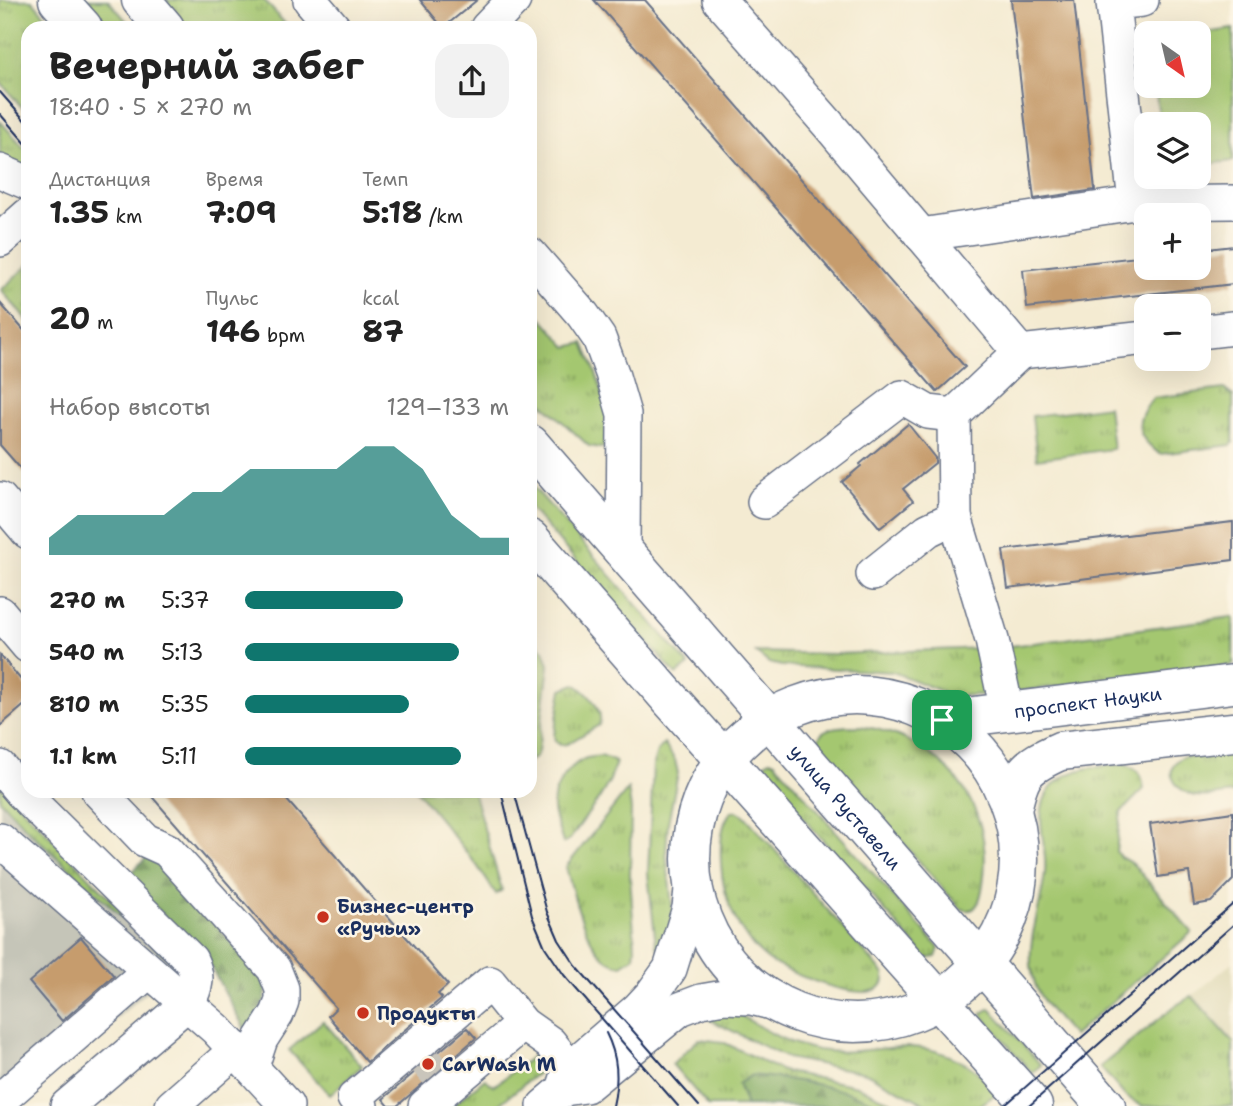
<!DOCTYPE html>
<html lang="ru">
<meta charset="utf-8">
<style>
:root{--surface:#fff;--page:#f2f2f2;--text:#222;--muted:#767676;--accent:#0f766e}
body{margin:0;font-family:"Shantell Sans",sans-serif;background:var(--page);color:var(--text);height:100vh;display:flex;flex-direction:column;font-size:26px;white-space:nowrap}
*{box-sizing:border-box;margin:0}
p{font-size:23px;color:var(--muted)}
.icon{flex:none;width:38px;height:38px;fill:none;stroke:currentColor;stroke-width:2;stroke-linecap:round;stroke-linejoin:round}
.map{position:relative;flex:1;overflow:hidden}
.sheet{position:absolute;left:21px;top:21px;width:516px;height:777px;display:flex;flex-direction:column;background:var(--surface);border-radius:21px;box-shadow:0 7px 28px #0002}
.sheet>*{flex:none}
.needle{width:46px;rotate:146deg}
.controls{position:absolute;left:1134px;top:21px;display:grid;gap:14px}
.controls a{display:grid;place-items:center;width:77px;height:77px;border-radius:14px;background:var(--surface);box-shadow:0 7px 28px #0002;font-size:35px}
.pin{position:absolute;display:grid;place-items:center;width:60px;height:60px;color:#fff;margin:-30px;border-radius:14px;box-shadow:0 4px 10px #0006}
.round{display:grid;place-items:center;flex:none;width:74px;height:74px;border-radius:21px;background:var(--page)}
.summary{display:flex;align-items:center;justify-content:space-between;height:119px;padding:0 28px}
h1{font-size:38px;font-weight:700;line-height:52px}
.stats{display:grid;grid-template-columns:repeat(3,1fr);gap:10px;height:119px;padding:7px 28px}
.stats div{display:grid;align-content:center}
.stats b{font-size:30px;font-weight:700}
.stats small{font-size:19px;font-weight:400}
.stats p{font-size:19px}
.chart{height:196px;padding:14px 28px}
.chart p{display:flex;justify-content:space-between}
.chart svg{width:100%;height:126px;margin-top:7px;fill:var(--accent);opacity:.7}
ul{padding:0 28px;list-style:none;font-size:23px}
li{display:grid;grid-template-columns:112px 84px 1fr;align-items:center;height:52px}
li i{height:18px;border-radius:9px;background:var(--accent)}
.map>svg:first-child{display:block}
</style>
<div class="map">
<svg width="1233" height="1106" viewBox="0 0 1233 1106">
<defs>
<pattern id="grass-tufts" width="24" height="20" patternUnits="userSpaceOnUse" patternTransform="scale(1.75)"><rect width="24" height="20" fill="#a4c770"/><path d="M3 7l-1-3M5 7V3M7 7l1-3M15 17l-1-3M17 17v-4M19 17l1-3" fill="none" stroke="#85a25f"/></pattern>
<pattern id="forest-firs" width="22" height="20" patternUnits="userSpaceOnUse" patternTransform="scale(1.75)"><rect width="22" height="20" fill="#83ac62"/><path d="M5 1l3.5 6h-7zM16 11l3.5 6h-7z" fill="#6a8c54"/></pattern>
</defs>
<rect width="100%" height="100%" fill="#fcf5e5"/>
<filter id="ink" filterUnits="userSpaceOnUse"><feTurbulence type="fractalNoise" baseFrequency=".0143" numOctaves="2"/><feDisplacementMap in="SourceGraphic" scale="14" xChannelSelector="R" yChannelSelector="G"/><feConvolveMatrix kernelMatrix="1 2 1 2 8 2 1 2 1" color-interpolation-filters="sRGB"/></filter>
<filter id="wash" filterUnits="userSpaceOnUse"><feTurbulence type="fractalNoise" baseFrequency=".00686" numOctaves="4" result="noise"/><feDisplacementMap in="SourceGraphic" scale="28" xChannelSelector="R" yChannelSelector="G"/><feGaussianBlur stdDeviation="1.57" result="paint"/><feColorMatrix in="noise" values="0 0 0 0 0 0 0 0 0 0 0 0 0 0 0 0 0 1.4 0 .05"/><feComposite in="paint" operator="in"/></filter>
<g filter="url(#wash)">
<rect width="100%" height="100%" fill="#f4ebd2"/>
<polygon fill="#e2dcba" points="1233,962 1233,1042 1192,996"/>
<polygon fill="#c5c5b8" points="0,800 30,832 176,966 18,1106 0,1106"/>
<g fill="url(#grass-tufts)" stroke="#607b67" stroke-width="2">
<polygon points="0,0 32,0 56,28 28,28 28,114 0,82"/>
<polygon points="86,0 108,0 133,28 111,28"/>
<polygon points="164,0 264,0 289,28 189,28"/>
<polygon points="0,121 28,152 28,172 0,159"/>
<polygon points="28,265 28,321 1,290"/>
<path d="M 530,305 L 567,347 L 584,343 C 598,376 610,407 610,443 L 601,448 L 589,446 L 530,392 Z"/>
<path d="M 1224,389 L 1233,396 L 1233,442 L 1231,445 L 1160,454 C 1135,436 1133,422 1153,398 Z"/>
<polygon points="1108,406 1113,449 1037,459 1032,416"/>
<polygon points="530,483 689,665 676,675 530,508"/>
<polygon points="1233,617 1233,665 1013,692 1003,647"/>
<polygon points="530,637 544,650 549,665 538,751 536,757 530,761"/>
<polygon points="982,648 993,694 954,696 893,672 782,666 769,663 755,652 836,654"/>
<path d="M 575,684 C 587,692 605,710 599,725 L 567,744 L 560,745 L 555,741 L 554,735 L 562,689 Z"/>
<path d="M 860,726 C 939,737 996,802 983,884 C 981,898 977,917 960,908 L 819,747 C 814,724 843,727 860,726 Z"/>
<polygon points="664,744 675,760 678,773 668,823 666,852 673,914 664,958 656,945 648,874 653,765 657,752"/>
<path d="M 1233,750 L 1233,793 C 1221,794 1205,799 1192,795 C 1174,788 1162,770 1182,757 Z"/>
<path d="M 601,756 L 616,762 L 610,780 L 600,797 L 570,839 L 563,843 C 560,832 555,821 553,810 C 551,791 567,767 584,759 C 589,757 596,757 601,756 Z"/>
<polygon points="770,760 775,762 939,948 936,957 927,959 763,772 765,763"/>
<path d="M 1125,764 C 1139,770 1142,775 1144,789 L 1121,812 L 1116,851 L 1120,857 L 1133,864 L 1192,932 L 1073,1036 C 1060,1021 1041,1003 1035,984 C 1022,947 1042,909 1045,872 C 1048,845 1031,814 1051,788 C 1068,766 1100,767 1125,764 Z"/>
<polygon points="0,785 176,966 30,832 0,800"/>
<path d="M 628,789 L 631,809 L 630,876 L 635,948 L 634,957 L 622,965 C 587,963 574,894 566,867 Z"/>
<polygon points="417,791 473,791 502,890 496,894 476,864"/>
<path d="M 737,811 L 744,815 L 884,974 C 889,1017 782,971 767,959 C 738,936 723,899 721,864 C 720,847 720,825 731,812 Z"/>
<polygon points="1192,996 1233,1042 1233,1106 1142,1106 1125,1096 1100,1067 1175,1006"/>
<polygon points="989,1009 992,1010 1041,1065 1032,1073 984,1017 982,1013"/>
<path d="M 731,1010 C 762,1027 781,1043 818,1050 C 849,1055 879,1047 909,1047 C 930,1047 958,1057 975,1070 C 983,1076 990,1086 996,1094 L 979,1106 L 929,1106 L 866,1073 L 787,1058 L 696,1013 Z"/>
<polygon points="323,1021 362,1066 330,1095 289,1050"/>
<polygon points="699,1039 723,1042 782,1071 857,1086 900,1106 708,1106 672,1064"/>
<polygon points="542,1049 552,1061 497,1106 452,1106 485,1079 494,1086"/>
</g>
<g fill="url(#forest-firs)" stroke="#4f6e60" stroke-width="2">
<polygon points="147,857 167,867 267,985 265,999 251,1030 244,1028 205,956 125,878"/>
<path d="M 752,1075 C 797,1080 842,1086 883,1106 L 746,1106 L 738,1084 Z"/>
</g>
<polygon fill="#a4c770" stroke="#607b67" stroke-width="2" points="1233,29 1233,161 1199,165 1199,124 1160,124 1155,86 1199,86 1199,34"/>
<g id="blocks">
<g fill="#c69c6d">
<polygon points="420,0 477,0 443,28"/>
<polygon points="594,0 645,0 965,367 937,392"/>
<polygon points="1011,0 1074,0 1095,190 1034,199"/>
<polygon points="1233,246 1233,284 1027,308 1023,270 1146,256 1146,268 1199,268 1199,250"/>
<polygon points="0,303 28,335 28,477 0,445"/>
<polygon points="908,424 935,458 935,463 903,489 913,501 880,528 842,482 861,466 860,464"/>
<polygon points="1233,522 1233,560 1008,588 1003,550"/>
<polygon points="0,655 28,688 28,702 0,726"/>
<polygon points="147,791 279,791 448,985 438,994 442,998 367,1062 328,1016 336,1008"/>
<polygon points="1233,812 1233,880 1211,902 1194,905 1189,872 1158,877 1150,824"/>
<polygon points="81,937 114,976 62,1021 29,982"/>
<polygon points="467,1028 476,1038 397,1106 389,1106 383,1099"/>
</g>
</g>
</g>
<g filter="url(#ink)">
<use href="#blocks" fill-opacity="0" stroke="#677187" stroke-width="2"/>
<g fill="none" stroke-linecap="round" stroke-linejoin="round">
<polyline stroke="#c9c5bb" stroke-width="33" stroke-dasharray="33 17" stroke-linecap="butt" points="420,1055 436,1073"/>
<defs>
<g id="minor">
<polyline points="310,0 334,28"/>
<polyline points="719,0 828,124 1020,352 1146,338"/>
<polyline points="487,28 514,0"/>
<polyline points="0,171 28,183"/>
<polyline points="1135,203 1113,3 1142,0"/>
<polyline points="921,235 1135,203 1233,202"/>
<polyline points="0,240 28,215"/>
<polyline points="530,254 583,315 599,338 612,373 624,414 623,548"/>
<polyline points="1199,332 1233,328"/>
<polyline points="0,499 28,532"/>
<polyline points="764,502 902,397 928,412 954,415"/>
<polyline points="873,574 928,530 955,517"/>
<polyline points="0,613 28,646"/>
<polyline points="1007,711 992,640 955,517 954,415 1020,352"/>
<path d="M 0,767 L 21,792 L 191,960 C 199,977 197,986 188,1003 L 67,1106"/>
<polyline points="98,791 145,840 167,850 274,969 282,989 282,1001 277,1014 261,1039 252,1066"/>
<polyline points="0,840 216,1029 287,1106"/>
<polyline points="564,1087 570,1068 638,1009 652,994 670,969 689,908 692,880"/>
<polyline points="0,1100 149,971"/>
<polyline points="172,1106 237,1049"/>
<polyline points="361,1106 354,1098 490,983 523,1024 550,1043 570,1068"/>
<polyline points="425,1106 523,1024"/>
<polyline points="544,1106 564,1089 586,1086 680,1009 701,1001 724,997 751,998 780,1005"/>
</g>
<g id="major">
<polyline points="58,0 83,28"/>
<polyline points="141,0 165,28"/>
<path id="s1" d="M 530,444 L 1106,1106"/>
<polyline points="530,539 669,698 1033,1106"/>
<circle cx="855" cy="859" r="164"/>
<path id="s2" d="M 942,720 L 1233,684"/>
<path d="M 1012,810 C 1020,773 1024,767 1060,751 L 1233,732"/>
</g>
</defs>
<use href="#minor" stroke="#677187" stroke-width="36"/>
<use href="#major" stroke="#677187" stroke-width="41"/>
<use href="#minor" stroke="#fff" stroke-width="33"/>
<use href="#major" stroke="#fff" stroke-width="38"/>
<g stroke="#1b2f5e" stroke-width="2">
<polyline points="0,92 28,124"/>
<polyline points="0,114 28,146"/>
<polyline points="501,791 532,916 545,947 564,975 678,1106"/>
<polyline points="514,791 547,912 559,940 576,966 699,1106"/>
<path d="M 606,1033 C 618,1057 619,1079 613,1106"/>
<polyline points="1004,1106 1233,904"/>
<polyline points="1029,1106 1233,925"/>
</g>
</g>
</g>
<g fill="#c8321e" stroke="#fcf5e5" stroke-width="2.5">
<circle cx="323" cy="917" r="7"/>
<circle cx="363" cy="1013" r="7"/>
<circle cx="428" cy="1064" r="7"/>
</g>
<g text-anchor="middle" dominant-baseline="central" stroke-width="5" stroke-linejoin="round" paint-order="stroke">
<g font-size="19" fill="#1b2f5e" stroke="#fcf5e5">
<text stroke="none"><textPath href="#s2" startOffset="147">проспект Науки</textPath></text>
<text stroke="none"><textPath href="#s1" startOffset="481">улица Руставели</textPath></text>
</g>
<g font-size="19" font-weight="bold" fill="#1b2f5e" stroke="#fcf5e5" text-anchor="start">
<text x="337" y="906">Бизнес-центр<tspan x="337" dy="22">«Ручьи»</tspan></text>
<text x="377" y="1013">Продукты</text>
<text x="442" y="1064">CarWash M</text>
</g>
</g>
</svg>
<div class="controls">
<a><svg class="needle" viewBox="-14 -14 28 28"><path d="M0-13l5 13h-10z" fill="#e53935"/><path d="M0 13l5-13h-10z" fill="#767676"/></svg></a>
<a><svg class="icon" aria-label="layers" viewBox="0 0 24 24"><path d="M12 4l9 5-9 5-9-5zM3 14l9 5 9-5"/></svg></a>
<a>+</a>
<a>−</a>
</div>
<div class="pin" style="left:942px;top:720px;background:#1e9e55"><svg class="icon" aria-label="arrive" viewBox="0 0 24 24"><path d="M6 21V4h12l-3 4 3 4H6"/></svg></div>
<section class="sheet">
<div class="summary"><div><h1>Вечерний забег</h1><p>18:40 · 5 × 270 m</p></div><a class="round"><svg class="icon" aria-label="share" viewBox="0 0 24 24"><path d="M12 15V3M7 8l5-5 5 5M5 13v7h14v-7"/></svg></a></div>
<div class="stats">
<div><p>Дистанция</p><b>1.35<small> km</small></b></div>
<div><p>Время</p><b>7:09</b></div>
<div><p>Темп</p><b>5:18<small> /km</small></b></div>
</div>
<div class="stats">
<div><b>20<small> m</small></b></div>
<div><p>Пульс</p><b>146<small> bpm</small></b></div>
<div><p>kcal</p><b>87</b></div>
</div>
<div class="chart"><p><span>Набор высоты</span>129–133 m</p>
<svg viewBox="0 0 160 44" preserveAspectRatio="none"><path d="M0 44V38L10 30L20 30L30 30L40 30L50 22L60 22L70 14L80 14L90 14L100 14L110 6L120 6L130 14L140 30L150 38L160 38V44z"/></svg>
</div>
<ul>
<li><b>270 m</b>5:37<i style="width:60%"></i></li>
<li><b>540 m</b>5:13<i style="width:81%"></i></li>
<li><b>810 m</b>5:35<i style="width:62%"></i></li>
<li><b>1.1 km</b>5:11<i style="width:82%"></i></li>
</ul>
</section>
</div>
